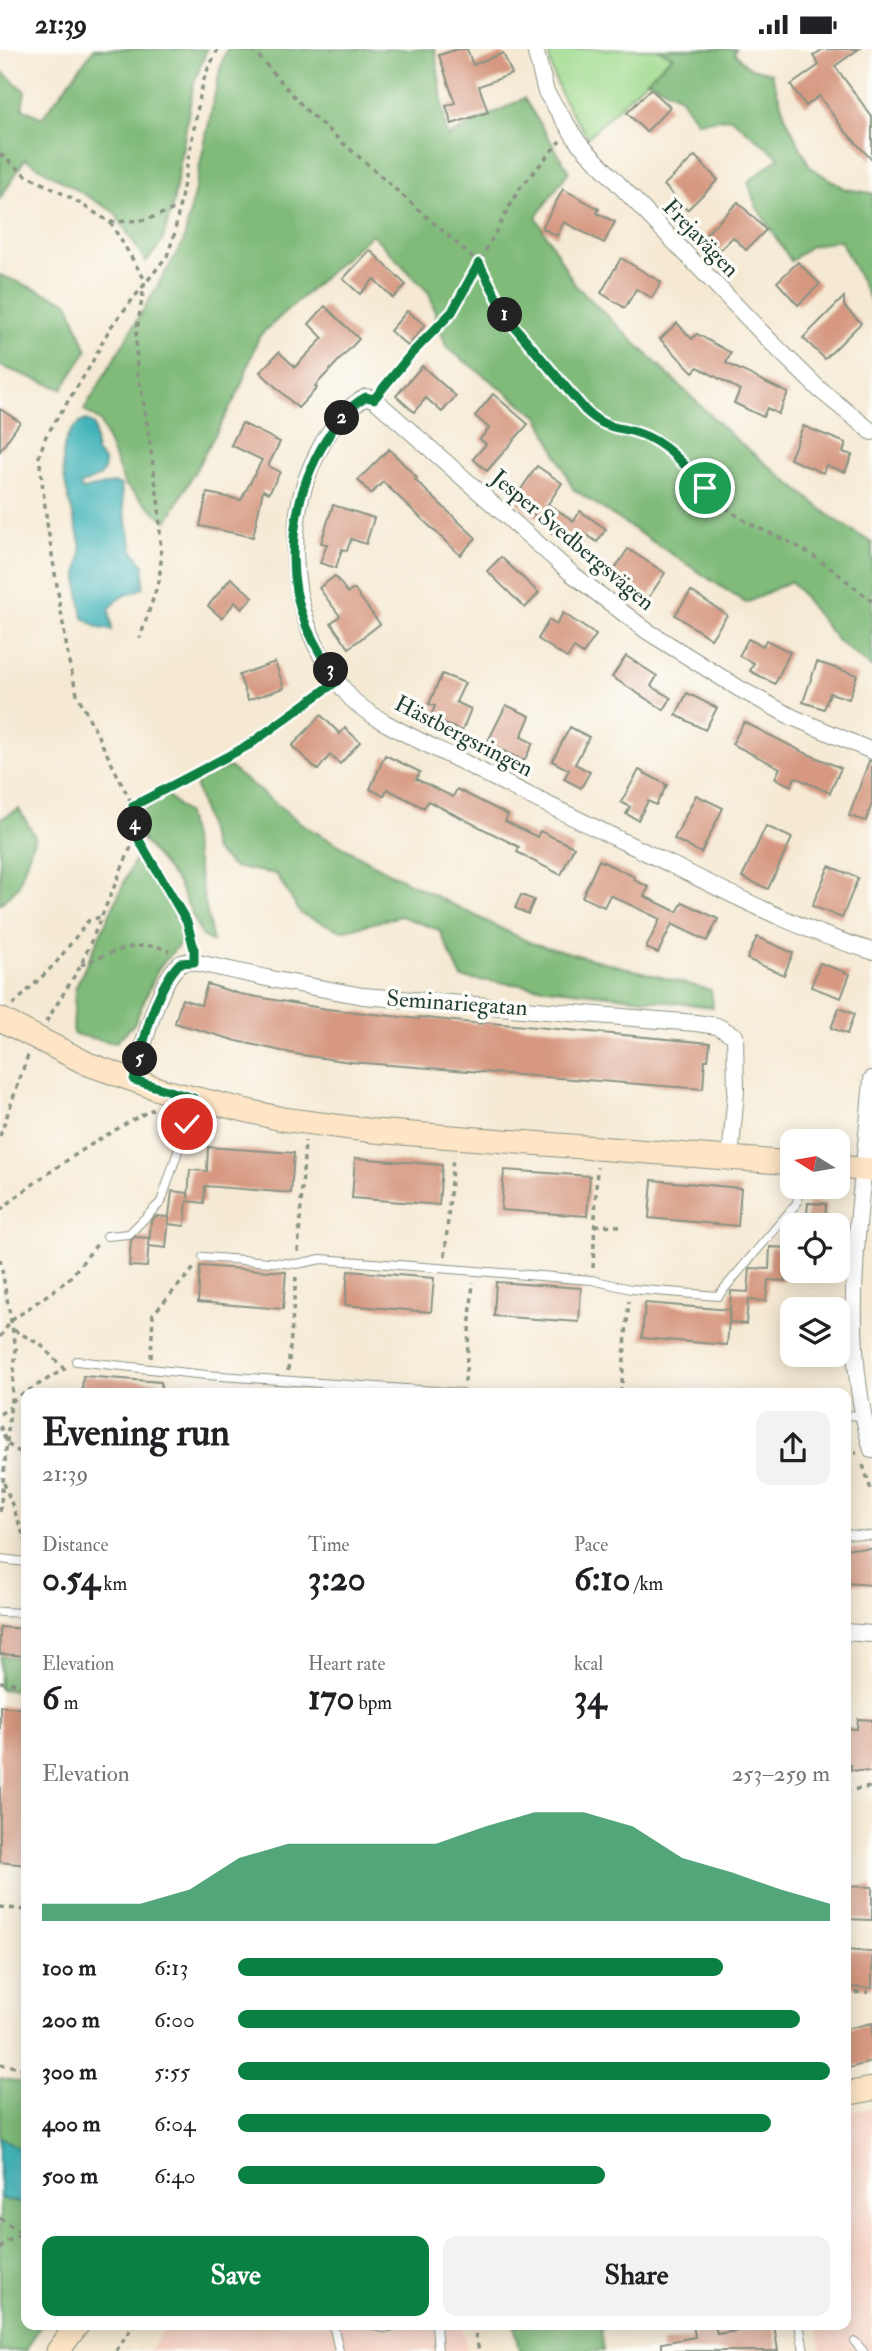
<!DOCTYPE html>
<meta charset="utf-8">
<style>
:root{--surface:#fff;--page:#f2f2f2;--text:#202124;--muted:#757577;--accent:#0b8043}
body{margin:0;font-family:"IM FELL Double Pica",serif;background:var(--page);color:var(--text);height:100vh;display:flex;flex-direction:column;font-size:26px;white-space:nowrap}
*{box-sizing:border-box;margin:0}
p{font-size:23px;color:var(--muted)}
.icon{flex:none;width:38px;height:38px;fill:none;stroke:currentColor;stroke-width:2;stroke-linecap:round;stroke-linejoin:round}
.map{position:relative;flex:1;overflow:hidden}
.panel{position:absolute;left:21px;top:1339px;width:830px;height:942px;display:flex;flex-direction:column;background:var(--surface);border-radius:14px;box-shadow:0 4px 18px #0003}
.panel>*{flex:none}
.needle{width:46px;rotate:281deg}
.buttons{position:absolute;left:780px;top:1080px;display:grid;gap:14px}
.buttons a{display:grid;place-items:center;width:70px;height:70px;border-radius:14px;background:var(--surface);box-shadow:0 4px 18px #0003;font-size:35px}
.pin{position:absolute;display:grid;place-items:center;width:60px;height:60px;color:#fff;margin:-30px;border:4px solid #fff;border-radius:50%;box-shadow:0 2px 7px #0007}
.km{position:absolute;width:35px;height:35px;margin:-18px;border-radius:50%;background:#222;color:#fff;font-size:19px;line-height:35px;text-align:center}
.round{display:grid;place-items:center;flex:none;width:74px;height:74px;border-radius:14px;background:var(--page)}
.overview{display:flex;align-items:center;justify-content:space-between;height:119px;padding:0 21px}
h1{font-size:38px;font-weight:800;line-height:52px}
.stats{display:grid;grid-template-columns:repeat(3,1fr);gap:10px;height:119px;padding:7px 21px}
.stats div{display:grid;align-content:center}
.stats b{font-size:35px;font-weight:800}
.stats small{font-size:19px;font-weight:400}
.stats p{font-size:19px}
.chart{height:196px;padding:14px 21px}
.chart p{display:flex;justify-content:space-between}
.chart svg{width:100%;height:126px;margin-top:7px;fill:var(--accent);opacity:.7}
.action{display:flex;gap:14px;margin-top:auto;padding:14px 21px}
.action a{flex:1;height:80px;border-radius:14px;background:var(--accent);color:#fff;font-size:28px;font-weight:800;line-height:80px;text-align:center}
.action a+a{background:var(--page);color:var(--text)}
ul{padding:0 21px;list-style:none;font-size:23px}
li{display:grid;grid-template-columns:112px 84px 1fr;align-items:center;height:52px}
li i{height:18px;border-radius:9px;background:var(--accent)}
.status{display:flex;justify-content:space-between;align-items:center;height:49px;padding:0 35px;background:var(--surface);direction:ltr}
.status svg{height:19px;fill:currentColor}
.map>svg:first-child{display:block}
</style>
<div class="status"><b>21:39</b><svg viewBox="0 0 49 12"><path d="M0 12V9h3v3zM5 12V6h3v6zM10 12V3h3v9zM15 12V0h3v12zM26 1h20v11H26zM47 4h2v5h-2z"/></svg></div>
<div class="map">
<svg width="872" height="2302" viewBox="0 0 872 2302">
<rect width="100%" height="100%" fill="#fdfcf7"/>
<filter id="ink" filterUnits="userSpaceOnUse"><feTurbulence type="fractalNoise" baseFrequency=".0143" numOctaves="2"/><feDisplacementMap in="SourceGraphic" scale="14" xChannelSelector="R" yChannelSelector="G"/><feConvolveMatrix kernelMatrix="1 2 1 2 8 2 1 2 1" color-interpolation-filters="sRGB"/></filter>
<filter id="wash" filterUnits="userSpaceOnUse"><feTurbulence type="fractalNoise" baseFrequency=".00686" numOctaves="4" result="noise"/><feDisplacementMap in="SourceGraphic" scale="28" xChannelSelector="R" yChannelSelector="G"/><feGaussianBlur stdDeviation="1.57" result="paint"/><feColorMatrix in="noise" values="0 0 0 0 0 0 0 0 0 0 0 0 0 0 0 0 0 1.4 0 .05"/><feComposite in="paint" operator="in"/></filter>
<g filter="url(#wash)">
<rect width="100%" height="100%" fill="#f5e9d3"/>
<g fill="#f6d2c4">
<polygon points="872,2059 872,2302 822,2302 816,2275 845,2275 845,2064"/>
<polygon points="167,2275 462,2275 467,2302 150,2302"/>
</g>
<path fill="#a0db8f" stroke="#608c62" stroke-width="2" d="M 548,0 L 657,0 L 673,6 L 588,88 C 567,59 553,36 548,0 Z"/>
<g fill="#80bb7a" stroke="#507c57" stroke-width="2">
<polygon points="94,0 207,0 193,37 173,155 162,193 146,213 114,163 25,110 0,150 0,21 25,42 22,59 42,69"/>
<polygon points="227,0 435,0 447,88 524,49 569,122 536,168 575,236 733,388 834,470 872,494 872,619 837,591 791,532 746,554 573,440 539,368 446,298 429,244 372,185 259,287 239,342 167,473 125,436 100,372 84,361 184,192 221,16"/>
<polygon points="657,0 736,0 734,4 748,18 771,24 786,69 810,118 845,140 872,144 872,254 840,191 811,197 791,212 756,157 748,133 779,108 731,69 697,73 679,47 647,31 673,7"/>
<polygon points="0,226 68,253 87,302 62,340 0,317"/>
<polygon points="229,718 306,778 397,828 531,894 711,941 713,958 462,929 439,881 401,867 342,882 301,865 276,825 233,818 214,801 195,734"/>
<polygon points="167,746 187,765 213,893 202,887 178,834 142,790 144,761"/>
<polygon points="19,760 35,787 18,838 0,855 0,770"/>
<path d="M 135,810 C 157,832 177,860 182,892 L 158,920 L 134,975 L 115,994 L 73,985 L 75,940 Z"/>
<polygon points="0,1607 26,1609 26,1642 0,1640"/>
<polygon points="0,2029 26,2034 26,2104 0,2088"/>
<polygon points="0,2149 26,2156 26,2275 41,2275 26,2302 0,2302"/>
<polygon points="514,2275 600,2275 604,2302 519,2302"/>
</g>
<g fill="#43b4b9" stroke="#317876" stroke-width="2">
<path d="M 86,371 L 94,376 L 96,403 L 104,412 L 105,418 L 101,427 L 80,436 L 82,441 L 114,434 L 121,436 L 124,460 L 133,501 L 144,517 L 143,539 L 121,548 L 109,560 L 112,581 L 99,579 L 83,569 C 81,555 77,540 78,526 C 78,517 82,508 81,499 C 76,464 40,390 86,371 Z"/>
<polygon points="0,2088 26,2104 26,2156 0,2149"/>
</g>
<g id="blocks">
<g fill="#d69880">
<polygon points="458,0 467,0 473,16 503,4 512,25 479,37 488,63 452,75 446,57 455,54 439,6"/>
<polygon points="823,0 859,0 835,17 872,68 872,111 844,81 819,47 806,57 791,36 819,16 813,7"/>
<polygon points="651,40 670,58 646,83 627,64"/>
<polygon points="695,107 718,131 687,161 664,136"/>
<polygon points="563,140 599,160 597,164 615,173 604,194 564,173 557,187 542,179"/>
<polygon points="738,153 766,181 746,201 733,188 720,201 705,186"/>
<polygon points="370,201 406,236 393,249 374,230 360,245 343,230"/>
<polygon points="621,209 661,233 652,249 636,240 625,259 601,244"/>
<polygon points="798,213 820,235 798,256 777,233"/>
<polygon points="844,248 844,257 861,274 825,310 803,289"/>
<polygon points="325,257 359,290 315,337 317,339 298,359 260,323 279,303 295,318 323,289 309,275"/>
<polygon points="407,262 425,276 408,297 390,282"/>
<polygon points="677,274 692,290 697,285 731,304 726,314 788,344 778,365 767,359 763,368 734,354 740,341 698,318 693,323 660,290"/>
<polygon points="422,317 456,347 442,363 426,349 414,363 396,347"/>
<polygon points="493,345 528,375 487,422 473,410 486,395 480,390 489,379 475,367"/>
<polygon points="0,360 20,373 0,402"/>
<polygon points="242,374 280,393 268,417 280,423 269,444 263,441 253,488 200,477 207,444 241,451 262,411 231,396"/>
<polygon points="803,377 846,394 843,403 852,406 845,423 826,416 823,424 790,410"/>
<polygon points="389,400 417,429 415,431 476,489 460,506 383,433 371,445 358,431"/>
<polygon points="537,417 562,434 548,455 574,472 580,462 606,480 597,493 587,486 577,502 550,483 553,479 513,452"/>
<polygon points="333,456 374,469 366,495 351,490 347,502 342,500 336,519 320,514 327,495 321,494"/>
<polygon points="628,500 665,524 647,551 610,527"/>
<polygon points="501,508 539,544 525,559 487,522"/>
<polygon points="335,527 348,544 354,540 380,575 349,599 331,574 340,567 319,539"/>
<polygon points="231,529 253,548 242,560 235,553 222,569 208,557"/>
<polygon points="691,542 727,566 711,590 675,566"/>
<polygon points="563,564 596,586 583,605 574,599 567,609 538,590 549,571 556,576"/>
<polygon points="748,590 763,597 766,591 790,603 775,635 750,622 754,614 739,607"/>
<polygon points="626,607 657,627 651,637 671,649 664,661 612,628"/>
<polygon points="275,613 284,639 248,651 239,626"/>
<polygon points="817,613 857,626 849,650 830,644 824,660 803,653"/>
<polygon points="442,625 465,634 456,653 471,660 462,682 430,669 435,657 429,655"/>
<polygon points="687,644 717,659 705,681 676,666"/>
<polygon points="506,656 530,667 521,688 533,694 524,712 487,694"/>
<polygon points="321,666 340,685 345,679 360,693 340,715 330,706 318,721 292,697"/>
<polygon points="744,673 803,703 841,719 830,744 795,728 791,737 775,729 780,719 732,695"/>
<polygon points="570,678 589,688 575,715 590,723 581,739 564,730 569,721 552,712"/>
<polygon points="385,706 420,723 416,730 453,748 457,740 508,766 505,772 537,788 540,782 574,798 561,826 527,809 527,808 517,803 519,798 428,752 424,759 387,740 384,747 370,740"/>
<polygon points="869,712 872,712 872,754 866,772 849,767"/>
<polygon points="639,721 667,736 656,756 648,752 638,771 626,765 630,758 621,753"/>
<polygon points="696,746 723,759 701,804 674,790"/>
<polygon points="766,777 792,789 768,840 742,828"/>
<polygon points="599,811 635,828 634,831 649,838 644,847 677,863 683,853 718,870 707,892 672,875 658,904 646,899 660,870 610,846 604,858 582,848"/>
<polygon points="829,817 858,829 842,869 812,857"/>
<polygon points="521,846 534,851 528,865 515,859"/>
<polygon points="757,888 793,904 784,926 747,910"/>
<polygon points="820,914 850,925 841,949 811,938"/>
<polygon points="207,935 240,945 327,960 419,970 419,968 481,975 481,973 710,994 708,1011 705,1011 703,1040 350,1013 295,1005 237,992 175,974 182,950 201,956"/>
<polygon points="839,959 854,965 847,985 831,979"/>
<polygon points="208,1098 294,1104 291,1144 205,1137 204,1154 187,1152 185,1177 168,1175 172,1142 188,1144 188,1150 190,1121 207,1122"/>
<polygon points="355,1109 442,1116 439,1156 352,1149"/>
<polygon points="504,1121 590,1127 587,1167 501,1161"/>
<polygon points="652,1131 741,1139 738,1177 649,1169"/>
<polygon points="808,1154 826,1155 825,1176 806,1176"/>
<polygon points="156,1167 169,1168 166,1199 149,1197 151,1172"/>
<polygon points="135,1188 149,1189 147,1218 129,1217 131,1191"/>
<polygon points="770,1198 787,1199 785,1232 768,1231 766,1252 748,1251 746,1275 729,1273 731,1242 748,1243 750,1219 769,1220"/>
<polygon points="200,1217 286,1223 283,1260 198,1253"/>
<polygon points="348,1222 434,1229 431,1263 345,1256"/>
<polygon points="496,1233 581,1239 579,1273 494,1267"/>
<polygon points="645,1254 730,1261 727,1296 642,1289"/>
<polygon points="83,1327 161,1333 161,1344 82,1344"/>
<polygon points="845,1499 872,1500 872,1536 845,1534"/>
<polygon points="0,1578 26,1580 26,1607 0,1605"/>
<polygon points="0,1657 26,1660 26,1816 0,1813"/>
<polygon points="858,1670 872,1671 872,1723 851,1721 851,1716 845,1716 845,1679 857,1680"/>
<polygon points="845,1837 872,1838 872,1871 845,1870"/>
<polygon points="845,1901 872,1903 872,1939 845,1938"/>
<polygon points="872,1974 872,2013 845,2020 845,1980"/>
<polygon points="693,2275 715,2275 717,2285 774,2276 778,2302 662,2302 662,2294 695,2288"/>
</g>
</g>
</g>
<g filter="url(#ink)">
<use href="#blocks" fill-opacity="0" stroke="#8a9384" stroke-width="2"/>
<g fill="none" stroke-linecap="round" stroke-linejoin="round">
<defs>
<g id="lane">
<polyline points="107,1187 129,1185 161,1153 187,1075 192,1050"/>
<polyline points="203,1208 297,1215 321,1210 592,1231 631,1240 718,1247 797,1154 799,1138"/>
<polyline points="76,1312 206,1326 462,1344"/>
<polyline points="845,1366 863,1367"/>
<polyline points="845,1485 872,1487"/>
<polyline points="0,1510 26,1513"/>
<polyline points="0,1563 26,1564"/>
<polyline points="333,2275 339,2302"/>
<polyline points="371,2275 383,2279 408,2275"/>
<polyline points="436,2275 438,2302"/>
<polyline points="799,2275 804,2302"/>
<polyline points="855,2293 863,2302"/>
</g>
<g id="street">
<polyline points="535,0 546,43 578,93 770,292 820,341 872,383"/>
<path d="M 872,702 L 792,668 L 740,640 L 647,582 L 571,524 L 374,350 L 366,348 C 330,366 303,426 298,464 C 288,531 304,594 349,647 C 370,671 432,697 463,713 C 532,749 602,782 672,816 C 737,848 802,882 872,902"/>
<path d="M 872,1030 C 863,1153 836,1280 872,1401"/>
<path d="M 134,1031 C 141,1005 158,932 179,916 C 181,914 186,913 189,912 L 276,931 L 363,947 L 696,974 L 717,977 L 735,987 L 736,1042 L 730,1111"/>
<polyline points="845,1583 872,1585"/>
</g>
<g id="secondary">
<polyline points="0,970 88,1015 164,1042 282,1070 374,1082 793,1114"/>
<polyline points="838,1118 872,1121"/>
<polyline points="845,2045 872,2040"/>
<polyline points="58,2302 78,2275"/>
</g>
</defs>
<use href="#lane" stroke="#8a9384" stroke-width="10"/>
<use href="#street" stroke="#8a9384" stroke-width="18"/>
<use href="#secondary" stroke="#8a9384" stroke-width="25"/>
<g stroke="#8a9384" stroke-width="3.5" stroke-dasharray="5 5" stroke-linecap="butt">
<path d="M 252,0 L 308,63 L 479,214 L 507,270 L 597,372 C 613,380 632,380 648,388 C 685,405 703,444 736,466 C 754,479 774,485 793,495 C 822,510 847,533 872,552"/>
<polyline points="0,105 26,126 71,149 110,173 146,171 179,158"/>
<polyline points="110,173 145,231 136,287 137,323 144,354 159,458 161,512 159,532 140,589"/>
<polyline points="385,338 411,305 452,263 518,142 560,92"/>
<polyline points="133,757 249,696 324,641"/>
<polyline points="193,898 187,873 136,786 133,757 77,645 69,613 47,474 39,407 46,387 89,319 110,279 167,207 174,187 200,47 205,26 218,0"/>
<path d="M 81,916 C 108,905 140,888 169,902"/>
<polyline points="13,956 55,915 88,872 103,867"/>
<polyline points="46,973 81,916 136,786"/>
<polyline points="0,1087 28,1006"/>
<path d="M 0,1161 C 48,1122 98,1089 153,1060"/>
<polyline points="595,1176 621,1177"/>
<polyline points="298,1203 305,1092"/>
<polyline points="445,1207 453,1107"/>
<polyline points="0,1210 16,1300 0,1463"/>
<polyline points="593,1219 597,1118"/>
<polyline points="14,1281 41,1296 64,1320"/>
<polyline points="0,1288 11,1272 68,1231 98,1194"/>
<polyline points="151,1309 153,1265 195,1218"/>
<polyline points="288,1322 296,1228"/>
<polyline points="465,1333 473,1233"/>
<polyline points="621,1344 629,1252"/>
<polyline points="11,1352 66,1319"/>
<polyline points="0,1365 10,1358"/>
<polyline points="0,1377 7,1395 26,1407"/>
<polyline points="845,1404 857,1404"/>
<polyline points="863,1416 872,1444"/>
<polyline points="4,1434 26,1493"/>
<polyline points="0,1633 26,1635"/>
<polyline points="845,1742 872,1738"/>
<polyline points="0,1858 26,1861"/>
<polyline points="845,1944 868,1943"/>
<polyline points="0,2015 26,2020"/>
<polyline points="0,2169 21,2184"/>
<polyline points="0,2200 6,2193 26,2182"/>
<polyline points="473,2275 479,2302"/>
<polyline points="116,2302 134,2275"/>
</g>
<use href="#lane" stroke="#fff" stroke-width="8"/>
<use href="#street" stroke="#fff" stroke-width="16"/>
<use href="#secondary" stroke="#fde5c5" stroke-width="23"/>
</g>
</g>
<g fill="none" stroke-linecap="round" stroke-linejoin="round" filter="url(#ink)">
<defs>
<path id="route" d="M 187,1075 L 193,1049 L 134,1031 C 143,996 154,940 180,914 L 194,913 L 194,900 L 187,873 L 136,786 L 133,757 L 249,696 L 337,632 C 326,614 314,596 306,576 C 282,517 293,444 326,391 C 336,375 348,357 366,348 L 374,350 L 411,305 L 452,263 L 479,214 L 508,270 L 585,361 C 610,385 622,375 648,388 C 671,399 689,420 705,439"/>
</defs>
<use href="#route" stroke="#fff" stroke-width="14"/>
<use href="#route" stroke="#0b8043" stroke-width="9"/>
</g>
<g text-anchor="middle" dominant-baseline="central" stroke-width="7" stroke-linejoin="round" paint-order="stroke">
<g font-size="23" fill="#1f3d34" stroke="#fdfcf7">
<text transform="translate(701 189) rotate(46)">Frejavägen</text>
<text transform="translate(573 491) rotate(40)">Jesper Svedbergsvägen</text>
<text transform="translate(464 687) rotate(27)">Hästbergsringen</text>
<text transform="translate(457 954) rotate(4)">Seminariegatan</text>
</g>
</g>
</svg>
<div class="buttons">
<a><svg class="needle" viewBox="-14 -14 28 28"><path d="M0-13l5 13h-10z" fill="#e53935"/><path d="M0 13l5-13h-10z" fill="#757577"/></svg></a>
<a><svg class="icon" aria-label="locate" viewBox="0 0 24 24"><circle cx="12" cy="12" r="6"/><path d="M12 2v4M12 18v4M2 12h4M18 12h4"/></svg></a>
<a><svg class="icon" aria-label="layers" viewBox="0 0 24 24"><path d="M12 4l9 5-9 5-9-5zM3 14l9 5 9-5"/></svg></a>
</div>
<div class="pin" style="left:705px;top:439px;background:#1e9e55"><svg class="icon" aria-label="arrive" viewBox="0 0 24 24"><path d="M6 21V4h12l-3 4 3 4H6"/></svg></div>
<div class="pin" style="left:187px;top:1075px;background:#d93025"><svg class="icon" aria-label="check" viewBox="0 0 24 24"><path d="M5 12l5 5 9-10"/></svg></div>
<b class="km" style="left:505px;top:266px">1</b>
<b class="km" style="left:342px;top:369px">2</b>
<b class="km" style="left:331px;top:621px">3</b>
<b class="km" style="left:135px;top:775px">4</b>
<b class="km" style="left:140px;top:1010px">5</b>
<section class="panel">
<div class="overview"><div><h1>Evening run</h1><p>21:39</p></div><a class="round"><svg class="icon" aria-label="share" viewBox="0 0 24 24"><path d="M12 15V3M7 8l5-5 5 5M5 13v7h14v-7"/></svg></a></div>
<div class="stats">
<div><p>Distance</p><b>0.54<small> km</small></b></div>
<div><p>Time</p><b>3:20</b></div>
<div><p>Pace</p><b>6:10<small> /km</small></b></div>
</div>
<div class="stats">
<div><p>Elevation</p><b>6<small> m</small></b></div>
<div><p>Heart rate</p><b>170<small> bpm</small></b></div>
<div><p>kcal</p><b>34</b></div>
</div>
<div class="chart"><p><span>Elevation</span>253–259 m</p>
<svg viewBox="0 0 160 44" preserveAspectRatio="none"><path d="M0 44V38L10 38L20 38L30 33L40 22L50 17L60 17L70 17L80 17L90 11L100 6L110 6L120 11L130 22L140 27L150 33L160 38V44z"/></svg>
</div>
<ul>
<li><b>100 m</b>6:13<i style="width:82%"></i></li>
<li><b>200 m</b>6:00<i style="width:95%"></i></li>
<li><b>300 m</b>5:55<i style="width:100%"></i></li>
<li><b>400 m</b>6:04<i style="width:90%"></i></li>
<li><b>500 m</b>6:40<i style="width:62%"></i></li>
</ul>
<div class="action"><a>Save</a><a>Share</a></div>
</section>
</div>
